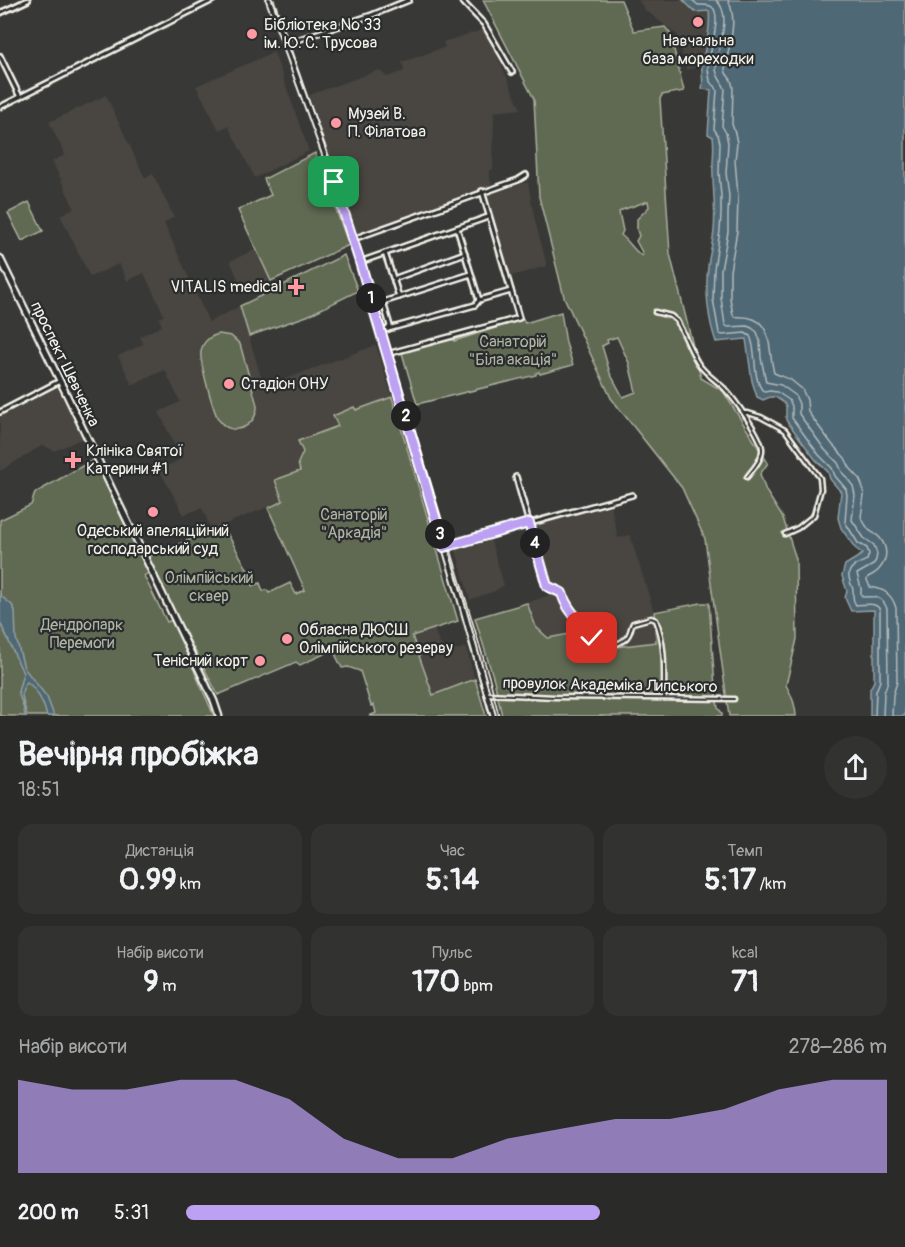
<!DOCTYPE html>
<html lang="uk">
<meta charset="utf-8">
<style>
:root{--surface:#2a2a28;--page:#323230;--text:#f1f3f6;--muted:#a5a7a8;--accent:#bca0f2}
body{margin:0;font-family:Pangolin,sans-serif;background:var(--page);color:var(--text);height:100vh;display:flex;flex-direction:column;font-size:22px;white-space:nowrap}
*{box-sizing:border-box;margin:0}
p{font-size:20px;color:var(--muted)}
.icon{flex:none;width:33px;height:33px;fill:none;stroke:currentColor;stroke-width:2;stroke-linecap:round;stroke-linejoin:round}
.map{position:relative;height:716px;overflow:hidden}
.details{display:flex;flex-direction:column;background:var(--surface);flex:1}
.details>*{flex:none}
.pin{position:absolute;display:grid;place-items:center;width:51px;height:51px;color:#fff;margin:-26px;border-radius:12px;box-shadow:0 3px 9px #0006}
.km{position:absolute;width:30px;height:30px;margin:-15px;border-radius:50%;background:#222;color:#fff;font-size:16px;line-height:30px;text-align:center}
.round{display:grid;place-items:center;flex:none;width:63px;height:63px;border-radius:32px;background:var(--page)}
.head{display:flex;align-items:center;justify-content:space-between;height:102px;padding:0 18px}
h1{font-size:33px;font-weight:800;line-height:45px}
.figures{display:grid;grid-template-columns:repeat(3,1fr);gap:9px;height:102px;padding:6px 18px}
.figures div{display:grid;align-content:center;border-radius:15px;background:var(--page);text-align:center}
.figures b{font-size:30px;font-weight:800}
.figures small{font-size:16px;font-weight:400}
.figures p{font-size:16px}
.chart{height:168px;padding:12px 18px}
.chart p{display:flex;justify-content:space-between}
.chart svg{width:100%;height:108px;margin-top:6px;fill:var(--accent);opacity:.7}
ul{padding:0 18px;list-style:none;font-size:20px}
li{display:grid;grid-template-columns:96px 72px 1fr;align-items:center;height:45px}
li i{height:15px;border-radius:8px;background:var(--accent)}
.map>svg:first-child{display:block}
</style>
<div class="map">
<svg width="905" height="716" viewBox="0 0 905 716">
<rect width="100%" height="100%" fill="#383836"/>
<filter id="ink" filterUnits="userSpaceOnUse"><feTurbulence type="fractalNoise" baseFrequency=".0167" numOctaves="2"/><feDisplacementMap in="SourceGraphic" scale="12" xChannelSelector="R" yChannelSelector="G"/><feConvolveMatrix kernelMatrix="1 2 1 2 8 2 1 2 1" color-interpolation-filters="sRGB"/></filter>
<g filter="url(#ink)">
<g fill="#484540">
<polygon points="638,0 711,0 732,60 686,70 677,35 645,10"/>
<polygon points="485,29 521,109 494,112 493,169 490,171 490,178 493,187 354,237 309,95 379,70 387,77 404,71 402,62 445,47 443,42"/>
<polygon points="274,52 309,151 255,178 228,126 219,130 196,86"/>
<polygon points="106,95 145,178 153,174 174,217 164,223 209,322 240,306 264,387 376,345 392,397 356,410 354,408 333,416 338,426 299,441 303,453 298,463 300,471 293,474 283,501 211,530 202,508 183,515 180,507 159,470 181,459 159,412 180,402 165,370 132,385 118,356 143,344 140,336 162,326 159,318 164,315 144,273 127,281 119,264 90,277 60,215 74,208 52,161 65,155 49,122"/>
<polygon points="528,182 535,220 547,266 509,277 486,195"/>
<polygon points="256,249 271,281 245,294 230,261"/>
<polygon points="60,382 86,437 54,451 43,445 0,471 0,415"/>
<polygon points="611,506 618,538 630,535 654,612 657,642 575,652 568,634 548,638 536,627 527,603 549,595 526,527"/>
<polygon points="490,538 504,585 495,591 470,600 455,548"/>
<polygon points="434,628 439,642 448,652 466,647 475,679 433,695 412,636"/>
</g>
<g fill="#606b52" stroke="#aaae9d" stroke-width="1.5" fill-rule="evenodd">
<path d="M 483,0 L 621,0 L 634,31 L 665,27 L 670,33 L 684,91 L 662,95 L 660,99 L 670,254 L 701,378 L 723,391 L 768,463 L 760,474 L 766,491 L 783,518 L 796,559 L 797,639 L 786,685 C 791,694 796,705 796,716 L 729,716 L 705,539 L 682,488 L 611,398 L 564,297 L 539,197 L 534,99 ZM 648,201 L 649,207 L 637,219 L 637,230 L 639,236 L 636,241 L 643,254 L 642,256 C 633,250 630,242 621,235 L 623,231 L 619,212 L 622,210 ZM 617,337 L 629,363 L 636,392 L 623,397 L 610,373 L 602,346 L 608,343 L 607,340 Z"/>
<polygon points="315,153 349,245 271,281 238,210 271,195 264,179"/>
<polygon points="29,202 43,231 22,241 8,213"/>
<polygon points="344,255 358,291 307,316 249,336 240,306"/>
<polygon points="561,312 566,343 573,365 540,374 539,372 536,373 536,375 417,404 402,353 452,338 454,341 523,319 525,323"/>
<path d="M 219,334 L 231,336 L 240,344 L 257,405 C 258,426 232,439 219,420 C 214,414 199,360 201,352 C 202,342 210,336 219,334 Z"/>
<polygon points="392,397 458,621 412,636 433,695 475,679 486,716 369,716 376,713 374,705 371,706 360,671 348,667 342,668 333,650 300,665 296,662 218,695 200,660 145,558 223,526 249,572 253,586 260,583 263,591 267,590 269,593 290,583 296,594 305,590 268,508 283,501 275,480 300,471 298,463 303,452 298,441 338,426 333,416 354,407 356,410"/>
<polygon points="96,458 150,572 144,576 167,622 172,620 214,716 0,716 0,520 31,505 35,493"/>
<polygon points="527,603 536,627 548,638 569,634 575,652 656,642 654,612 701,603 709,603 715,687 718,708 722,713 722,716 502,716 494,680 475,618"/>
</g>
<g fill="#506875" stroke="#929fa3" stroke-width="1.5">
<path d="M 683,0 L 905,0 L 905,716 L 870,716 L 870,689 L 874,681 L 874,610 L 851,611 L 845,598 L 847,591 L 842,576 L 845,565 L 863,554 L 855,548 L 841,528 L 838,518 L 841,492 L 830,479 L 828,472 L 815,459 L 786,420 L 786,406 L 784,403 L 775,397 L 770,397 L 763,400 L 757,397 L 752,381 L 746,339 L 716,342 C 708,319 705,291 708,267 C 709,255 713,243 714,230 C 716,212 713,193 713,174 C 712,162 715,149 713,137 L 708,134 L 711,90 L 702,89 C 704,81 701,73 702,65 C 705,47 711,29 709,11 L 695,12 Z"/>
<path d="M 0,594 L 2,597 L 12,605 L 15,611 L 16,638 L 24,668 L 47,697 L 54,716 L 47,716 C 44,704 37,689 27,682 C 17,693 25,704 27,716 L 25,716 L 24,709 L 18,692 L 23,673 L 0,622 Z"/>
</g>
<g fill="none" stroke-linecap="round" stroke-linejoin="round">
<g stroke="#b2baba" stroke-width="1.5">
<path d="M 692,0 L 698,5 C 702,5 709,4 712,7 C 723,15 708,56 708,68 C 708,73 710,78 710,82 L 715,86 L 717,90 L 714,129 L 718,135 L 720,143 L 719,173 L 721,196 L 721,214 L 720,231 L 714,269 L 713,299 L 719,333 L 722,335 L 745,333 L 750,336 C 758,352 751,379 764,392 L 770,391 L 777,392 L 789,400 L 792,406 L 792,418 L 819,455 L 832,468 L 835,476 L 846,489 L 847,495 L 845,522 L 858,543 L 867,548 L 869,554 L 867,560 C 857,564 845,568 850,581 C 850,582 853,589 853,590 C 854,597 851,598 856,605 C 864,605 876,601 880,610 L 880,681 L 876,691 L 875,716"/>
<path d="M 716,0 C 734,16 716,48 716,68 C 716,77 722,81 725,89 L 722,126 L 726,133 L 728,143 L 726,173 L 729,196 L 728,214 L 728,232 L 721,270 L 721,298 L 725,325 L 728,327 L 747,326 L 752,328 L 757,332 L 760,341 L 761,358 L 766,382 L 781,385 L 795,395 L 799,404 L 799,414 L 825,450 L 838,463 L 842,472 L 853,486 L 855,495 L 852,520 L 864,538 L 874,545 L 877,554 L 876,560 L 873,565 L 857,574 L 861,588 L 861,595 L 863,597 C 875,596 883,597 887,609 L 888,681 L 884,693 L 883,716"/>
<path d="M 728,0 C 739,22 728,47 725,69 L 726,73 L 731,80 L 733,87 L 732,124 L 735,133 L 737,143 L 735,160 L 738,196 L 737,231 L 730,271 L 730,298 L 733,315 L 735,317 C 775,314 767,346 774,373 L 791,380 L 802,389 L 807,400 L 808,412 L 832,444 L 845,458 L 850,468 L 859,478 L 862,485 L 864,495 L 861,517 C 863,521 866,526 869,530 C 872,533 877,534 880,538 C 892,553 884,570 868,577 L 867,580 L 870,587 C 884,589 892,594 896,608 L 897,682 L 893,695 L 892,716"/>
</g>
<defs>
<g id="pedestrian">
<path d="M 655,312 L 671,316 L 677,321 C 685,335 690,350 698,363 C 705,374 716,380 725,389 C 735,400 760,434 762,448 C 763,459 753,469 747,477"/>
<polyline points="744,413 748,413 761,417 785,430 820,478 821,489 814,515 798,528 785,534"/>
<path d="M 559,591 L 562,593 C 565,604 572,611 580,620 C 584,626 588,635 594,640 C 603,646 617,647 625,639 C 631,635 630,628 633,623 L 651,618 L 656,620 C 666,644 664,673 664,698"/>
<polyline points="487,694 555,697 734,699"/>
</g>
<g id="minor">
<polyline points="461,0 484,24 512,72"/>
<polyline points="0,13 28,0"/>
<polyline points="285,44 372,15 409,0"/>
<polyline points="0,56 20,97"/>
<polyline points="0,107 213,0"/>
<polyline points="457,228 479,300"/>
<polyline points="353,239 518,180 526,175"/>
<polyline points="385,253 393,278 395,279"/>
<polyline points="360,262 488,217"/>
<polyline points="399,297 394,281 396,278 465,253"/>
<polyline points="388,329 390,326 383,302 471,274"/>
<polyline points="381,331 475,305 479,300 511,291"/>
<polyline points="387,354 519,318 482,191"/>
<polyline points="0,412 60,381"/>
<polyline points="516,477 547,587 549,589 559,591"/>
<polyline points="444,547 632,495"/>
</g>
<polyline id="tertiary" points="269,0 331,171 360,262 461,601 493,716"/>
<polyline id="secondary" points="0,258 60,381 214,701 219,716"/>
</defs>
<use href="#pedestrian" stroke="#f4f1e8" stroke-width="7"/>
<use href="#minor" stroke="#f4f1e8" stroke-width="8"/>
<use href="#tertiary" stroke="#f4f1e8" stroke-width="8"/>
<use href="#secondary" stroke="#f4f1e8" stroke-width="9"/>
<use href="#pedestrian" stroke="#2a2d2e" stroke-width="2"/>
<use href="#minor" stroke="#2a2d2e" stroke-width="3"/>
<use href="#tertiary" stroke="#2a2d2e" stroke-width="4"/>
<use href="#secondary" stroke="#2a2d2e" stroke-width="4.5"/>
<g stroke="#f4f1e8" stroke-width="1.5">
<polyline points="274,0 364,261 490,680 499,716"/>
<polyline points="469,643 491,716"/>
</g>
</g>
</g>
<g fill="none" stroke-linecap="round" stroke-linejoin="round" filter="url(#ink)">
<defs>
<path id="route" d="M 334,182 L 360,262 L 444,547 L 529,523 L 547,586 L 562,593 C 566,610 582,622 592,638"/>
</defs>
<use href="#route" stroke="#fff" stroke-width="12"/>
<use href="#route" stroke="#bca0f2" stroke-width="8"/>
</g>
<g fill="#ff9aa2" stroke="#2a2d2e" stroke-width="2">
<circle cx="698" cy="22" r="6"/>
<circle cx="252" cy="34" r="6"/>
<circle cx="336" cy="123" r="6"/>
<path d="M293 278h6v6h6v6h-6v6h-6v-6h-6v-6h6z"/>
<circle cx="229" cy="384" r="6"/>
<path d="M70 451h6v6h6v6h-6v6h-6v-6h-6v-6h6z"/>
<circle cx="153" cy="512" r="6"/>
<circle cx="287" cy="639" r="6"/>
<circle cx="260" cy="661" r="6"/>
</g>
<g text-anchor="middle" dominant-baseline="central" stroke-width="4.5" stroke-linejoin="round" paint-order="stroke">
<g font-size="16" fill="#f4f1e8" stroke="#2a2d2e" text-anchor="start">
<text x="264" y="25">Бібліотека № 33<tspan x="264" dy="18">ім. Ю. С. Трусова</tspan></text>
<text x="698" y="41" text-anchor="middle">Навчальна<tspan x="698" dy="18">база мореходки</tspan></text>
<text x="348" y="114">Музей В.<tspan x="348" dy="18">П. Філатова</tspan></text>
<text x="282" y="287" text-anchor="end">VITALIS medical</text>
<text x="241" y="384">Стадіон ОНУ</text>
<text x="86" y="451">Клініка Святої<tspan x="86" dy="18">Катерини #1</tspan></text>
<text x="153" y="531" text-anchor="middle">Одеський апеляційний<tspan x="153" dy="18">господарський суд</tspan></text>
<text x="299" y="630">Обласна ДЮСШ<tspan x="299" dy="18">Олімпійського резерву</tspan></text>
<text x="248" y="661" text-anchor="end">Тенісний корт</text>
</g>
<g font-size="16" fill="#b1b5a4" stroke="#2a2d2e">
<text x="513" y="342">Санаторій<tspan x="513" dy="18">"Біла акація"</tspan></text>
<text x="354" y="515">Санаторій<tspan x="354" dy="18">"Аркадія"</tspan></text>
<text x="209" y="578">Олімпійський<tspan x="209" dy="18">сквер</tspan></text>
<text x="82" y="625">Дендропарк<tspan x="82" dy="18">Перемоги</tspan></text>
</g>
<g font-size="16" fill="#f4f1e8" stroke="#2a2d2e">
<text transform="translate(65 364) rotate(64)">проспект Шевченка</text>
<text transform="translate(610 685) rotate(1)">провулок Академіка Липського</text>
</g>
</g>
</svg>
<div class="pin" style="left:334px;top:182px;background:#1e9e55"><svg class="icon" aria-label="arrive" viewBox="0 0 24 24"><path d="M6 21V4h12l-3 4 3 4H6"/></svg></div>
<div class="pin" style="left:592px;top:638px;background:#d93025"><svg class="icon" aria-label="check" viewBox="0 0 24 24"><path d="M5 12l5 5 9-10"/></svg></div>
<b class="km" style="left:371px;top:298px">1</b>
<b class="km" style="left:406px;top:416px">2</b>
<b class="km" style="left:440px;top:534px">3</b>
<b class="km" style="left:535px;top:543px">4</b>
</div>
<section class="details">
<div class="head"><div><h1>Вечірня пробіжка</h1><p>18:51</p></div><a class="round"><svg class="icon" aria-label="share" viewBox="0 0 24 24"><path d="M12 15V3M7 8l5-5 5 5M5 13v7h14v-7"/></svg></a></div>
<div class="figures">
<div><p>Дистанція</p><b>0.99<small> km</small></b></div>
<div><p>Час</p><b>5:14</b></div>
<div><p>Темп</p><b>5:17<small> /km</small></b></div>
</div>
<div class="figures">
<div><p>Набір висоти</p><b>9<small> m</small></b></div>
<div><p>Пульс</p><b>170<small> bpm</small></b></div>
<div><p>kcal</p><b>71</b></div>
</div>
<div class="chart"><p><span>Набір висоти</span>278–286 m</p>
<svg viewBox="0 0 160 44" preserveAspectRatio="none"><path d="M0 44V6L10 10L20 10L30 6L40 6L50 14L60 30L70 38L80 38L90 30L100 26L110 22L120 22L130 18L140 10L150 6L160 6V44z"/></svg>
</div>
<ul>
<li><b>200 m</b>5:31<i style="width:59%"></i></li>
</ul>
</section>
